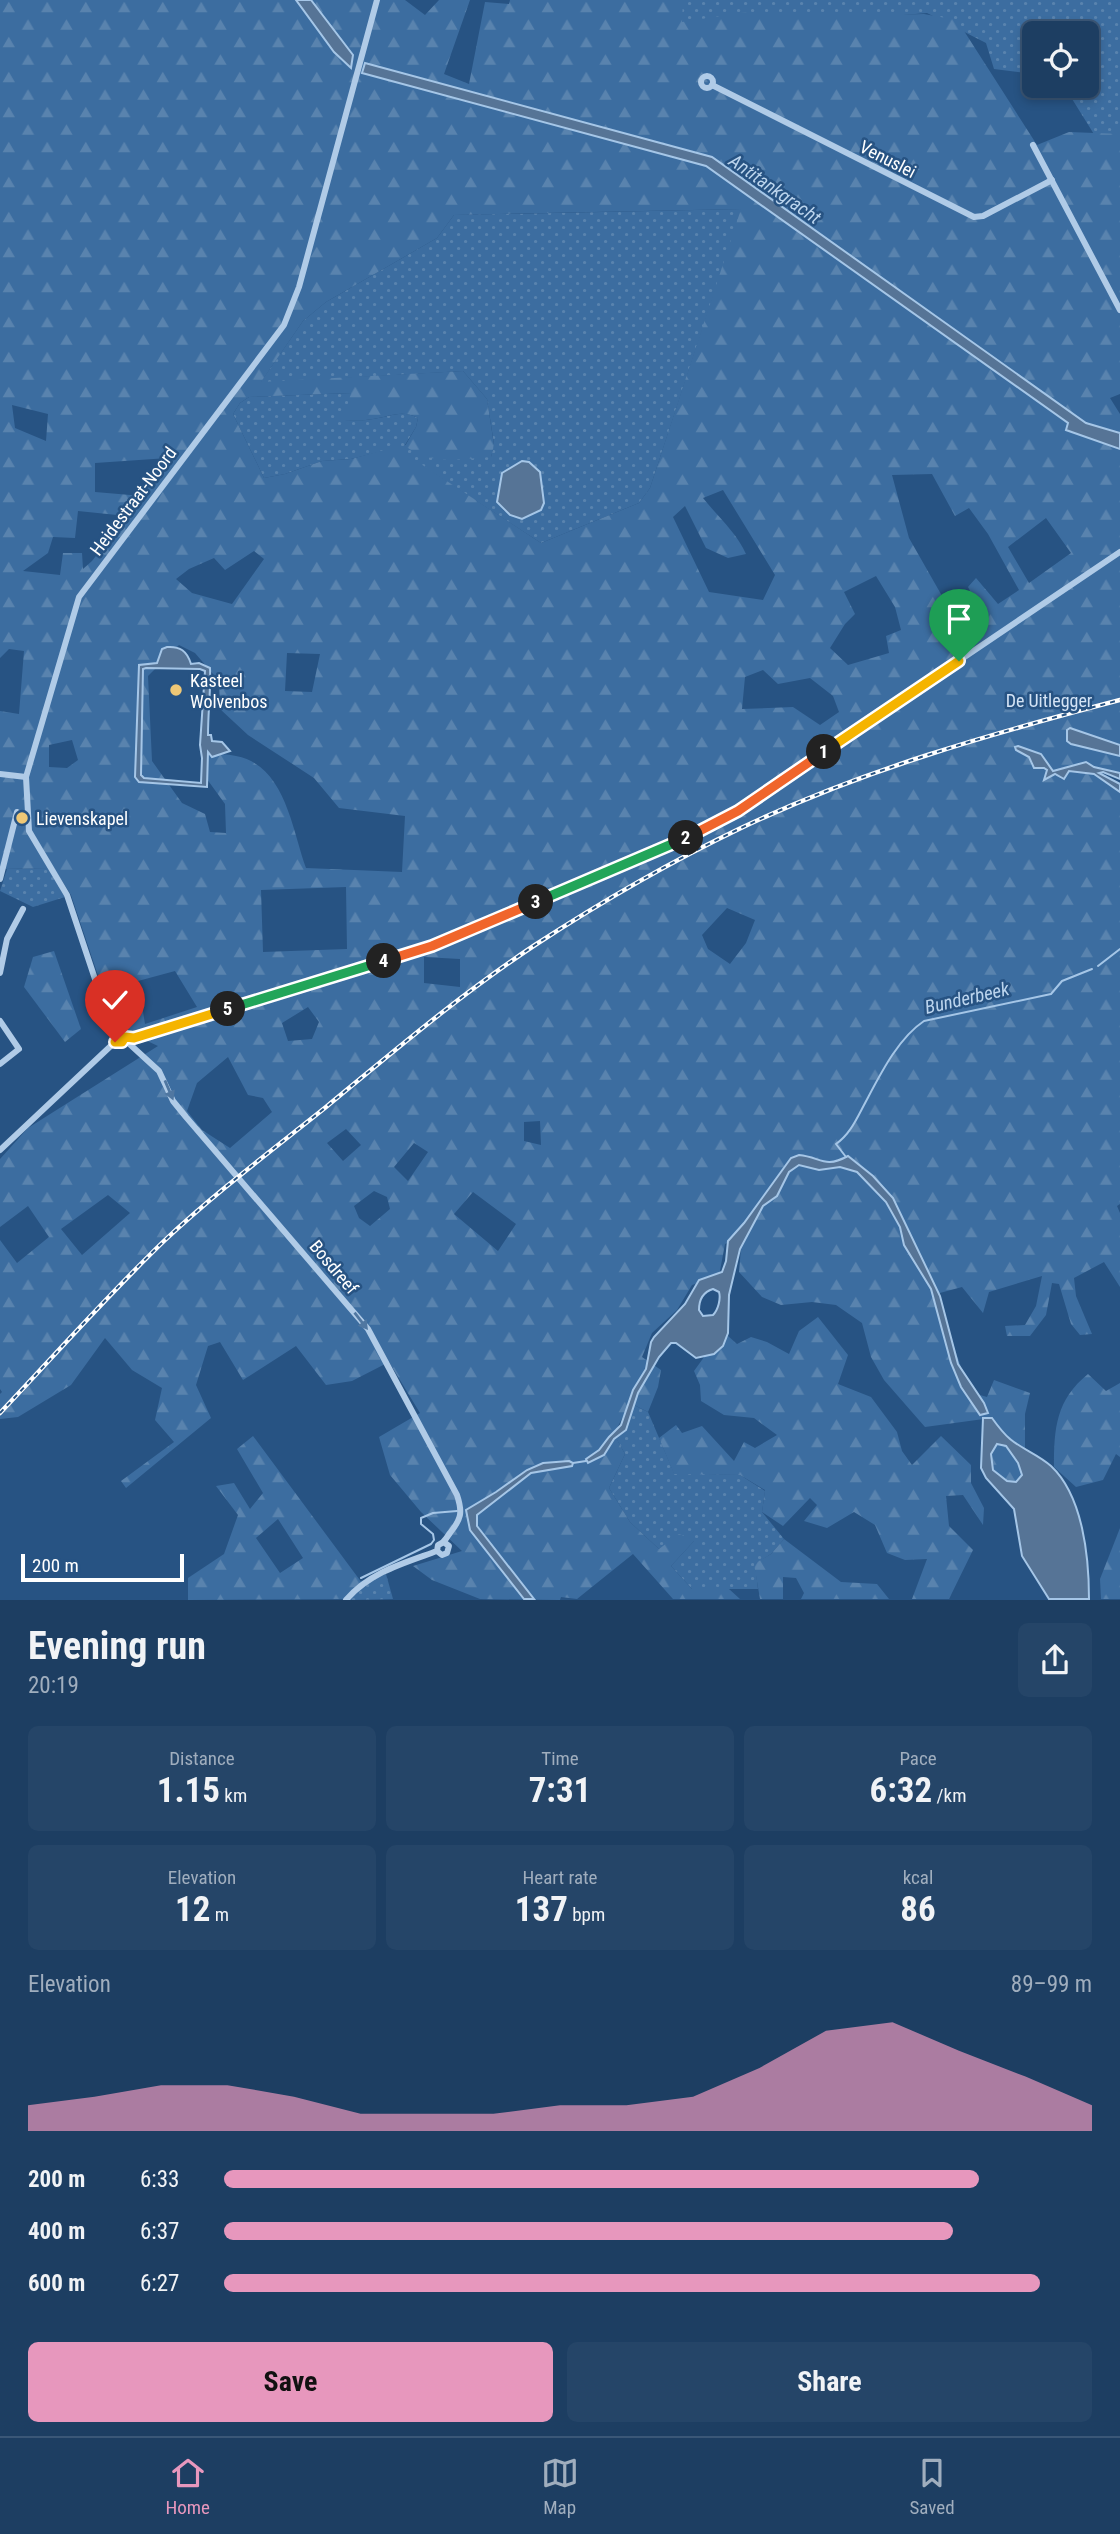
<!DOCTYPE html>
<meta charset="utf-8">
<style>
:root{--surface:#1d3e62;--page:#254568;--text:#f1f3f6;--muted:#a0aebe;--line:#3b5777;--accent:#e797bd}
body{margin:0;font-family:"Roboto Condensed",sans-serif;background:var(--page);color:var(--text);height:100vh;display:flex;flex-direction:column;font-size:26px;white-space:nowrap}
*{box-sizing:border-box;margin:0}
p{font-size:23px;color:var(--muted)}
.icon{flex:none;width:38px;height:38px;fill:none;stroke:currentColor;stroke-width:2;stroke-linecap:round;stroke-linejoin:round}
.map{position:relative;height:1600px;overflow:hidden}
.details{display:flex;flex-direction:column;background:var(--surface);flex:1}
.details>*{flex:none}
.tools{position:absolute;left:1022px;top:21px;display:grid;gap:14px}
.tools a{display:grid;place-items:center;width:77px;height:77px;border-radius:10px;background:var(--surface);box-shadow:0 4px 10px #0003,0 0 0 2px var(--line);font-size:35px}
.scale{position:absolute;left:21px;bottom:18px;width:163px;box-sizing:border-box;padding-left:7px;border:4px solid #fff;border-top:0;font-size:19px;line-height:24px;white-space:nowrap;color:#fff;-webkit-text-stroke:5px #275383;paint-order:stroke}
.pin{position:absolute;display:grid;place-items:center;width:60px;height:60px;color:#fff;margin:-72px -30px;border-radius:50% 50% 50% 0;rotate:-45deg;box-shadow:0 0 7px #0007}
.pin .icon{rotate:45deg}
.km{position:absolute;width:35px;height:35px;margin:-18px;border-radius:50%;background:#222;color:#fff;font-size:19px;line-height:35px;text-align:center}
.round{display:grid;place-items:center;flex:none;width:74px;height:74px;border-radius:10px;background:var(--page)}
.head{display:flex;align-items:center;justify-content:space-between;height:119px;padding:0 28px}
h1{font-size:38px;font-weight:700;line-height:52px}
.stats{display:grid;grid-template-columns:repeat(3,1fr);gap:10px;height:119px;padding:7px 28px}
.stats div{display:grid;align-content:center;border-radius:10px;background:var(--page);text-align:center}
.stats b{font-size:35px;font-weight:700}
.stats small{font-size:19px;font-weight:400}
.stats p{font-size:19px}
.chart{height:196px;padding:14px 28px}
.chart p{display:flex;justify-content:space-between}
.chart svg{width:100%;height:126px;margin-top:7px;fill:var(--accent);opacity:.7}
.button{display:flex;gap:14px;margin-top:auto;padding:14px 28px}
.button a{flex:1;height:80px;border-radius:10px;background:var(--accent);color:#111;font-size:28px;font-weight:700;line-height:80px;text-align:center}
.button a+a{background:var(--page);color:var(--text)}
ul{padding:0 28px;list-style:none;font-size:23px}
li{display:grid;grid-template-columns:112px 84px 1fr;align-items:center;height:52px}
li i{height:18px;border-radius:9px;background:var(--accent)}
.dock{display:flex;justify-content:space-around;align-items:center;height:98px;border-top:2px solid var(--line);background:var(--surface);font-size:19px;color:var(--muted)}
.dock a{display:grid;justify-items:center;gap:4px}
.dock .selected{color:var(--accent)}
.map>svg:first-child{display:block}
</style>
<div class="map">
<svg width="1120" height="1600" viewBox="0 0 1120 1600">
<defs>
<pattern id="grass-dots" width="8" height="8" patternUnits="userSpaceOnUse" patternTransform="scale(1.75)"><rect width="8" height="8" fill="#3c6da0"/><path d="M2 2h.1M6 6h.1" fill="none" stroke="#5983ae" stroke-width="1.8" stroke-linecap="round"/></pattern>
<pattern id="forest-firs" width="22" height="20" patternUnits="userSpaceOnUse" patternTransform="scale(1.75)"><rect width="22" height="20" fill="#3c6da0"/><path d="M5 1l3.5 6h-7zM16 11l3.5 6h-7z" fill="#5983ae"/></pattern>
</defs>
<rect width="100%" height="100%" fill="#275383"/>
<g fill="url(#grass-dots)" fill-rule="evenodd">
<polygon points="677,0 1120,0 1120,176 1064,86 1087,86 1087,33 1034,33 1034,74 994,69 986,43 927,13 668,35"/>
<path d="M 742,209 L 650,488 L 639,503 L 541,543 L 395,448 L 351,459 L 322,461 L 285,474 L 264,478 L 233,414 L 240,403 L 249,397 L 352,393 L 344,420 C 354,420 364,421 373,419 C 391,417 401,409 418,418 L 416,427 L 405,445 L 491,457 L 494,444 L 487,399 L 463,371 L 260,383 L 303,321 L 326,302 L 437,238 L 454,215 ZM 529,462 C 545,479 541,492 535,513 L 526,518 L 504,511 L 497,502 L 502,473 Z"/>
<polygon points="48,868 65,897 33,907 0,891 7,869"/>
<polygon points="634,1405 648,1412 674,1473 740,1475 765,1491 762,1512 784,1539 771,1554 755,1564 758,1589 692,1589 671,1566 694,1541 659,1549 630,1522 609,1488 625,1454 616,1438 626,1430"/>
<polygon points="386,1574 393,1599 348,1600 361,1581"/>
</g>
<g fill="url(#forest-firs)" fill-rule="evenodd">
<path d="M 0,0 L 405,0 L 425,15 L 439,0 L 470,0 L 444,74 L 469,84 L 485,2 L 509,4 L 510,0 L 683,0 L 682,22 L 747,12 L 851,16 L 924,14 L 957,20 L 1037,145 L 1069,132 L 1120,134 L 1120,394 L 1110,398 L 1120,414 L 1120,745 L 1071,728 L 1067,730 L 1067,741 L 1071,744 L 1120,756 L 1120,773 L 1094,767 L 1086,762 L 1053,771 L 1042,755 L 1018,746 L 1029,757 L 1032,766 L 1045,768 L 1049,777 L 1058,775 L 1061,779 L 1065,778 L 1069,771 L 1094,774 L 1120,792 L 1120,1204 L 1117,1206 L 1120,1213 L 1120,1287 L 1104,1262 L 1074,1278 L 1076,1296 L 1092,1334 L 1080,1335 L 1071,1324 L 1059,1284 L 1052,1283 L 1046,1315 L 1030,1336 L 1007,1336 L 1005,1326 L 1025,1325 L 1036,1306 L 1042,1276 L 989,1292 L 983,1313 L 962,1287 L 936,1294 L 962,1370 L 973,1393 L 987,1397 L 994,1380 L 1030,1393 L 1025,1414 L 1025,1449 L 1009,1438 L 991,1418 L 925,1427 L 884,1380 L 871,1357 L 862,1323 L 836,1305 L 812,1302 L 781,1305 L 762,1297 L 739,1272 L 742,1236 L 725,1244 L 719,1276 L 692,1285 L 677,1310 L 652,1333 L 642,1357 L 661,1370 L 658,1387 L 648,1412 L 630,1403 L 614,1434 L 625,1454 L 609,1488 L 630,1522 L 659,1549 L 679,1534 L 695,1540 L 671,1566 L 692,1589 L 729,1589 L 740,1599 L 673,1599 L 633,1554 L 577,1599 L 561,1597 L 560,1600 L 480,1599 L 432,1580 L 413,1566 L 462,1551 L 421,1512 L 390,1475 L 379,1437 L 420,1413 L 389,1362 L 352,1381 L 326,1385 L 296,1346 L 243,1380 L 220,1342 L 208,1346 L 196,1385 L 211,1418 L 126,1488 L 121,1481 L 174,1442 L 155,1420 L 162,1388 L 132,1370 L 105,1338 L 71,1385 L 18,1417 L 0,1419 L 0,1394 L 2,1392 L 0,1389 L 0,1240 L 17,1263 L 49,1237 L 28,1206 L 0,1227 L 0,1159 L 28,1128 L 158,1046 L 115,1026 L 71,895 L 54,868 L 2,869 L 0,872 L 0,711 L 19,714 L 24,651 L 9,649 L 0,658 ZM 741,209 L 650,488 L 639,503 L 541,543 L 395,447 L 351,459 L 322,461 L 285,474 L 264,478 L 233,414 L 240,403 L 249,397 L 351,393 L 343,420 C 353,420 363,421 373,419 C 390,417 401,409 418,418 L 416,427 L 405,446 C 433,466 458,459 491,457 L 494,445 L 487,399 L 463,371 L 261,382 L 303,321 L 326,302 L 437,238 L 454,215 ZM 12,405 L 48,414 L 46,441 L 15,428 ZM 168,458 L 142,496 L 95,492 L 95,463 ZM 932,474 L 955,516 L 969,508 L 988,534 L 1019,590 L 998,604 L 976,578 L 968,587 L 983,616 L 958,624 L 909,538 L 892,475 ZM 723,490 L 775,575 L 763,600 L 709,592 L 673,517 L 685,506 L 706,548 L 728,558 L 746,554 C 737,533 718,517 703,498 ZM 78,511 L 127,516 L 92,561 L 83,569 L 82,553 L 63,553 L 60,575 L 23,571 L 48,553 L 53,537 L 75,538 ZM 1046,518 L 1071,553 L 1029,583 L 1008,547 ZM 254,551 L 264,559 L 232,604 L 192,593 L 176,579 L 189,569 L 214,558 L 225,570 ZM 876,576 L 895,607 L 901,630 L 886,636 L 889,653 L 848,665 L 830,648 L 845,624 L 855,614 L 844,592 ZM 179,645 L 195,653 L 219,681 L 220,709 L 248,735 L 314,778 L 339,808 L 405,816 L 402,872 L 306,868 C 292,829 285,765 236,756 C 227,754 217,754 208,754 L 204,775 L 225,804 L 226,833 L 210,832 L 205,814 L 182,803 L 152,761 L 148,676 ZM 287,653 L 320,654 L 312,692 L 285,691 ZM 763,670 L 778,684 L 810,678 L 833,696 L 839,712 L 820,725 L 793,707 L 742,709 L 745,677 ZM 72,740 L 78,760 L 67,768 L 49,767 L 49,745 ZM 346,887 L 347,949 L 263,952 L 261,890 ZM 727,908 L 755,920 L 746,943 L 730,964 L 708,949 L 702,935 ZM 424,957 L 460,959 L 460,987 L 424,983 ZM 175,971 L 197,1007 L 145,1024 L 138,981 ZM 308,1007 L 319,1022 L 312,1039 L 288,1041 L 282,1023 ZM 228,1057 L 248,1095 L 263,1098 L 272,1112 L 230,1148 L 202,1130 L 187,1111 L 197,1083 ZM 540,1121 L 541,1145 L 524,1141 L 524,1122 ZM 346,1129 L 361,1145 L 343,1161 L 327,1143 ZM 414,1143 L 428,1152 L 408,1181 L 394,1167 ZM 374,1191 L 387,1197 L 390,1209 L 370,1226 L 359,1218 L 354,1206 ZM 473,1192 L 516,1224 L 498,1251 L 454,1214 ZM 108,1195 L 130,1213 L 82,1255 L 61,1229 Z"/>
<polygon points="54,951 81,1029 65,1042 24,987 33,957"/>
<polygon points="818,1317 848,1355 838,1384 871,1397 897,1432 902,1451 912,1465 941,1436 971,1465 971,1483 984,1508 983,1525 963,1495 946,1496 949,1526 973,1550 949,1599 912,1599 927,1559 905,1560 887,1553 875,1525 854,1512 827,1528 804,1521 817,1505 810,1498 783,1526 762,1512 765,1490 740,1475 674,1474 659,1438 676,1425 682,1433 702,1426 734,1461 744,1442 755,1448 777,1435 754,1418 724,1415 701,1401 700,1385 694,1371 707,1353 728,1336 737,1344 751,1337 767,1342 789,1354 799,1331"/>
<path d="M 1088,1374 L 1106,1391 L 1120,1383 L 1120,1457 L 1116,1454 L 1103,1480 L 1076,1487 L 1054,1467 C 1054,1428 1056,1400 1088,1374 Z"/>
<path d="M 253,1436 L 362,1583 L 349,1599 L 188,1600 L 188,1578 L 224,1554 L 238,1515 L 216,1486 L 234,1483 L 250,1509 L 263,1493 L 237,1449 ZM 278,1519 L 303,1558 L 280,1573 L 256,1538 Z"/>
<polygon points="997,1444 1006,1446 1018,1463 1022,1475 1016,1482 1007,1481 993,1470 991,1454"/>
<polygon points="1120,1528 1120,1599 1101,1599 1100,1579"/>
<polygon points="784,1539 841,1582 877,1584 889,1599 801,1599 804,1593 796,1578 783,1577 783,1599 760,1599 754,1564 771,1554"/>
</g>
<g fill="#567496" stroke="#a5c6e7" stroke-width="2" fill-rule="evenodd">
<polygon points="296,0 311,0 353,55 351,68 334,52"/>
<polygon points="365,63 712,157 1086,423 1120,433 1120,449 1066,430 1068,423 706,166 362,73"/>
<polygon points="522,461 529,462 540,472 544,503 541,510 522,519 510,515 497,502 502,473"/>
<path d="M 167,647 C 180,646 187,651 191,664 L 199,663 L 210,668 C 211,690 208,711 208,735 L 211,735 L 212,741 L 222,742 L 230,751 L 212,757 L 208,752 L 207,787 L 139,782 L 135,777 L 139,665 L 157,663 L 162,649 ZM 146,668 L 200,669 L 205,671 L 200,745 L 202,758 L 201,783 L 144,778 L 141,775 L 143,669 Z"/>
<polygon points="1070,728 1120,745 1120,756 1071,744 1067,741 1067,730"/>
<polygon points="1018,746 1041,754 1053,771 1086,762 1094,767 1120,773 1120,779 1103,772 1099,773 1120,784 1120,792 1094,774 1069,771 1064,779 1055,774 1044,780 1047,770 1044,768 1034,768 1029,757 1016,750 1015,747"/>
<path d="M 799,1155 C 821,1157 824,1169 848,1156 L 873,1176 L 893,1198 L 940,1296 L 958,1364 L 984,1403 L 988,1413 L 980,1415 L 961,1387 L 951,1363 L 931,1289 L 904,1245 L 900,1227 L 886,1202 L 857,1172 L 840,1167 L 819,1170 L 799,1165 L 789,1172 L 777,1196 L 763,1206 L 740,1249 L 729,1295 L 728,1333 L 723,1346 L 714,1354 L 696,1358 L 676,1343 L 671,1343 L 659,1357 L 638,1393 L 626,1430 L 614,1439 L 604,1455 L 588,1463 L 586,1459 L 599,1450 L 609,1437 L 621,1425 L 633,1390 L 646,1369 L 651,1342 L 654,1337 L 685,1304 L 699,1280 L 722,1272 L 726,1261 L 728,1241 L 744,1223 L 791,1158 ZM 713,1289 L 719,1292 C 721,1299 718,1310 713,1315 L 703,1316 L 699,1310 C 699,1300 703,1292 713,1289 Z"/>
<path d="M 983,1418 L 992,1418 C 997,1425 1003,1433 1010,1439 C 1022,1449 1039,1455 1051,1466 C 1083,1496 1089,1557 1089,1599 L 1049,1599 L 1022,1556 L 1014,1509 L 986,1478 L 981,1468 ZM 997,1444 L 1006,1446 L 1018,1463 L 1022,1475 L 1016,1482 L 1007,1481 L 993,1470 L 991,1454 Z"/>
<polygon points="569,1461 573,1463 572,1466 531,1473 477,1515 477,1526 534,1599 524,1599 470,1530 466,1510 496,1492 527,1470 543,1463"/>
</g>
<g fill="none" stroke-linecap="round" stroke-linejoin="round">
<g stroke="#a5c6e7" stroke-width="2">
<polyline points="1098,966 1120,949"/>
<path d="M 846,1157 L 836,1144 C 850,1134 856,1120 864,1105 C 879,1077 897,1039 924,1021 L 1051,994 L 1062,981 L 1092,969"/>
<polyline points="573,1463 586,1461"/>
<polyline points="361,1578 431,1544 434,1540 433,1534 421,1524 421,1518 433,1513 457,1511"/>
</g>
<g stroke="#b0cbe7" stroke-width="6">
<circle cx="707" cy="82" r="6"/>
<polyline points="712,85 974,217 983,216 1052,180"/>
<polyline points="1033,145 1120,310"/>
<polyline points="0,774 26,777"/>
<polyline points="0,879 17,812"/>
<polyline points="0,973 7,939 23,909"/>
<polyline points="0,1021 19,1049 0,1064"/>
<polyline points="115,1031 111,1027 67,895 29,831 26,777 79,597 284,325 299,287 377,0"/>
<polyline points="125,1037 134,1037 432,946 723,820 1120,552"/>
<path d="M 124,1039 L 159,1071 L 173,1101 L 186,1117 L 368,1329 L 457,1495 C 463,1513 461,1519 450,1533 C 445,1539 446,1542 438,1545 L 437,1551 C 404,1563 370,1572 346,1600"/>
<polyline points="0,1150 115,1042 122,1042 124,1039"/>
<polyline points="437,1551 442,1555 447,1553 449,1546 445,1543"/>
</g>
<defs>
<path id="rail" d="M 0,1413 C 54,1356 107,1296 164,1241 C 215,1193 271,1151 326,1107 C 394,1051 461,994 535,945 C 601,902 670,862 741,828 C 863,770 990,734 1120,700"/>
</defs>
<use href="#rail" stroke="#fff" stroke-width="4.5"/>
<use href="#rail" stroke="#275383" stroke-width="2" stroke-dasharray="5" stroke-linecap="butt"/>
</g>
<defs><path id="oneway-solid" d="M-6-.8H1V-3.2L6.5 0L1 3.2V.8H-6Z" transform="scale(1.75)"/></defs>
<g fill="#5077a1">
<use href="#oneway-solid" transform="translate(169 1090) rotate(67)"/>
<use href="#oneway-solid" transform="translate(361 1321) rotate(52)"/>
</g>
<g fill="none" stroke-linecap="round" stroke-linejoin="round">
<defs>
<polyline id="split-1" points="824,752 959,661"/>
<polyline id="split-2" points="686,838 738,811 824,752"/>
<polyline id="split-3" points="536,902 686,838"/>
<polyline id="split-4" points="384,961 432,946 536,902"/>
<polyline id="split-5" points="228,1009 384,961"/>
<polyline id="split-6" points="115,1042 122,1042 125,1037 134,1038 228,1009"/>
</defs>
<use href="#split-1" stroke="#fff" stroke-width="14"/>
<use href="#split-2" stroke="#fff" stroke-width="14"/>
<use href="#split-3" stroke="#fff" stroke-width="14"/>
<use href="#split-4" stroke="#fff" stroke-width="14"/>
<use href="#split-5" stroke="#fff" stroke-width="14"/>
<use href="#split-6" stroke="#fff" stroke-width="14"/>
<use href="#split-1" stroke="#f5b400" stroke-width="9"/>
<use href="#split-2" stroke="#f0652b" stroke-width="9"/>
<use href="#split-3" stroke="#22a559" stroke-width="9"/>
<use href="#split-4" stroke="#f0652b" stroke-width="9"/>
<use href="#split-5" stroke="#22a559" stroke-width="9"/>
<use href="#split-6" stroke="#f5b400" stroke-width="9"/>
</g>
<g fill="#efc876" stroke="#275383" stroke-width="2.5">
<circle cx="176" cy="690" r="7"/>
<circle cx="22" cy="818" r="7"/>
</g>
<g text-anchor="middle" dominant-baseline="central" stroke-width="5" stroke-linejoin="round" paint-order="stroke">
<g font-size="18" fill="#fff" stroke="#275383">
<text transform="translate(888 159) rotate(27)">Venuslei</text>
<text transform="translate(133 501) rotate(-53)">Heidestraat-Noord</text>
<text transform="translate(334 1267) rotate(50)">Bosdreef</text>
</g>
<g font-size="18" fill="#fff" stroke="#275383" text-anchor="start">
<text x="190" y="680">Kasteel<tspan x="190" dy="21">Wolvenbos</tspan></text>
<text x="36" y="818">Lievenskapel</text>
</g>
<g font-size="18" fill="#d4e4f6" stroke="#275383">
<text x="1049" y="700">De Uitlegger</text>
</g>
<g font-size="19" font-style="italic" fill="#bcd5ee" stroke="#275383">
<text transform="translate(775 189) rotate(35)">Antitankgracht</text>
<text transform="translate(967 998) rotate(-13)">Bunderbeek</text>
</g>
</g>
</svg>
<div class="tools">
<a><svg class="icon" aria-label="locate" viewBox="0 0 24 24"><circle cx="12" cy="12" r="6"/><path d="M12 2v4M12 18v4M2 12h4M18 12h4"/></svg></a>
</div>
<div class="scale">200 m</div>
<div class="pin" style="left:959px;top:661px;background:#1e9e55"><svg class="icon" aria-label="arrive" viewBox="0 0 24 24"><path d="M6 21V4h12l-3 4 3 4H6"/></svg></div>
<div class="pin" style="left:115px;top:1042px;background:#d93025"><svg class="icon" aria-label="check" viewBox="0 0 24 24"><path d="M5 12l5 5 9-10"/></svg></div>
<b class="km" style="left:824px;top:752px">1</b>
<b class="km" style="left:686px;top:838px">2</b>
<b class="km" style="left:536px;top:902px">3</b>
<b class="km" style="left:384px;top:961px">4</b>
<b class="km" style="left:228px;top:1009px">5</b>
</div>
<section class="details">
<div class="head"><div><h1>Evening run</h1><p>20:19</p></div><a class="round"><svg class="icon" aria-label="share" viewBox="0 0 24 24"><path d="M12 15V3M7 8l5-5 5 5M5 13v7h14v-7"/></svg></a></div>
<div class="stats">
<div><p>Distance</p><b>1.15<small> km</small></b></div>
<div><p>Time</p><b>7:31</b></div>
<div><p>Pace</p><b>6:32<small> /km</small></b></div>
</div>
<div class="stats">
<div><p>Elevation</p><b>12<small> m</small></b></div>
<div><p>Heart rate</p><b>137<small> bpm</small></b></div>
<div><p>kcal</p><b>86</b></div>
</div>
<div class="chart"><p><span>Elevation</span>89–99 m</p>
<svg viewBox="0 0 160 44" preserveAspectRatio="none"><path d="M0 44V35L10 32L20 28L30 28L40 32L50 38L60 38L70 38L80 35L90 35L100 32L110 22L120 9L130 6L140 16L150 25L160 35V44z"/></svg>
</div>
<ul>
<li><b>200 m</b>6:33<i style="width:87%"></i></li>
<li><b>400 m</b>6:37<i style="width:84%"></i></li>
<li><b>600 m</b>6:27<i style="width:94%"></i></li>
</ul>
<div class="button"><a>Save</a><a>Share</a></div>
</section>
<nav class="dock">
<a class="selected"><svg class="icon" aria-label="home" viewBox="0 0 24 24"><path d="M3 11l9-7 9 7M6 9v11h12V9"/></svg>Home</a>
<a><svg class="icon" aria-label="map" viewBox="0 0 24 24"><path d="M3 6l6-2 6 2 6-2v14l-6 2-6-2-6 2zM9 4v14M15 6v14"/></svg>Map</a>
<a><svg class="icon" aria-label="saved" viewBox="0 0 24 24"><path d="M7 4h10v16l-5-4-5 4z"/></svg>Saved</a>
</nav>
